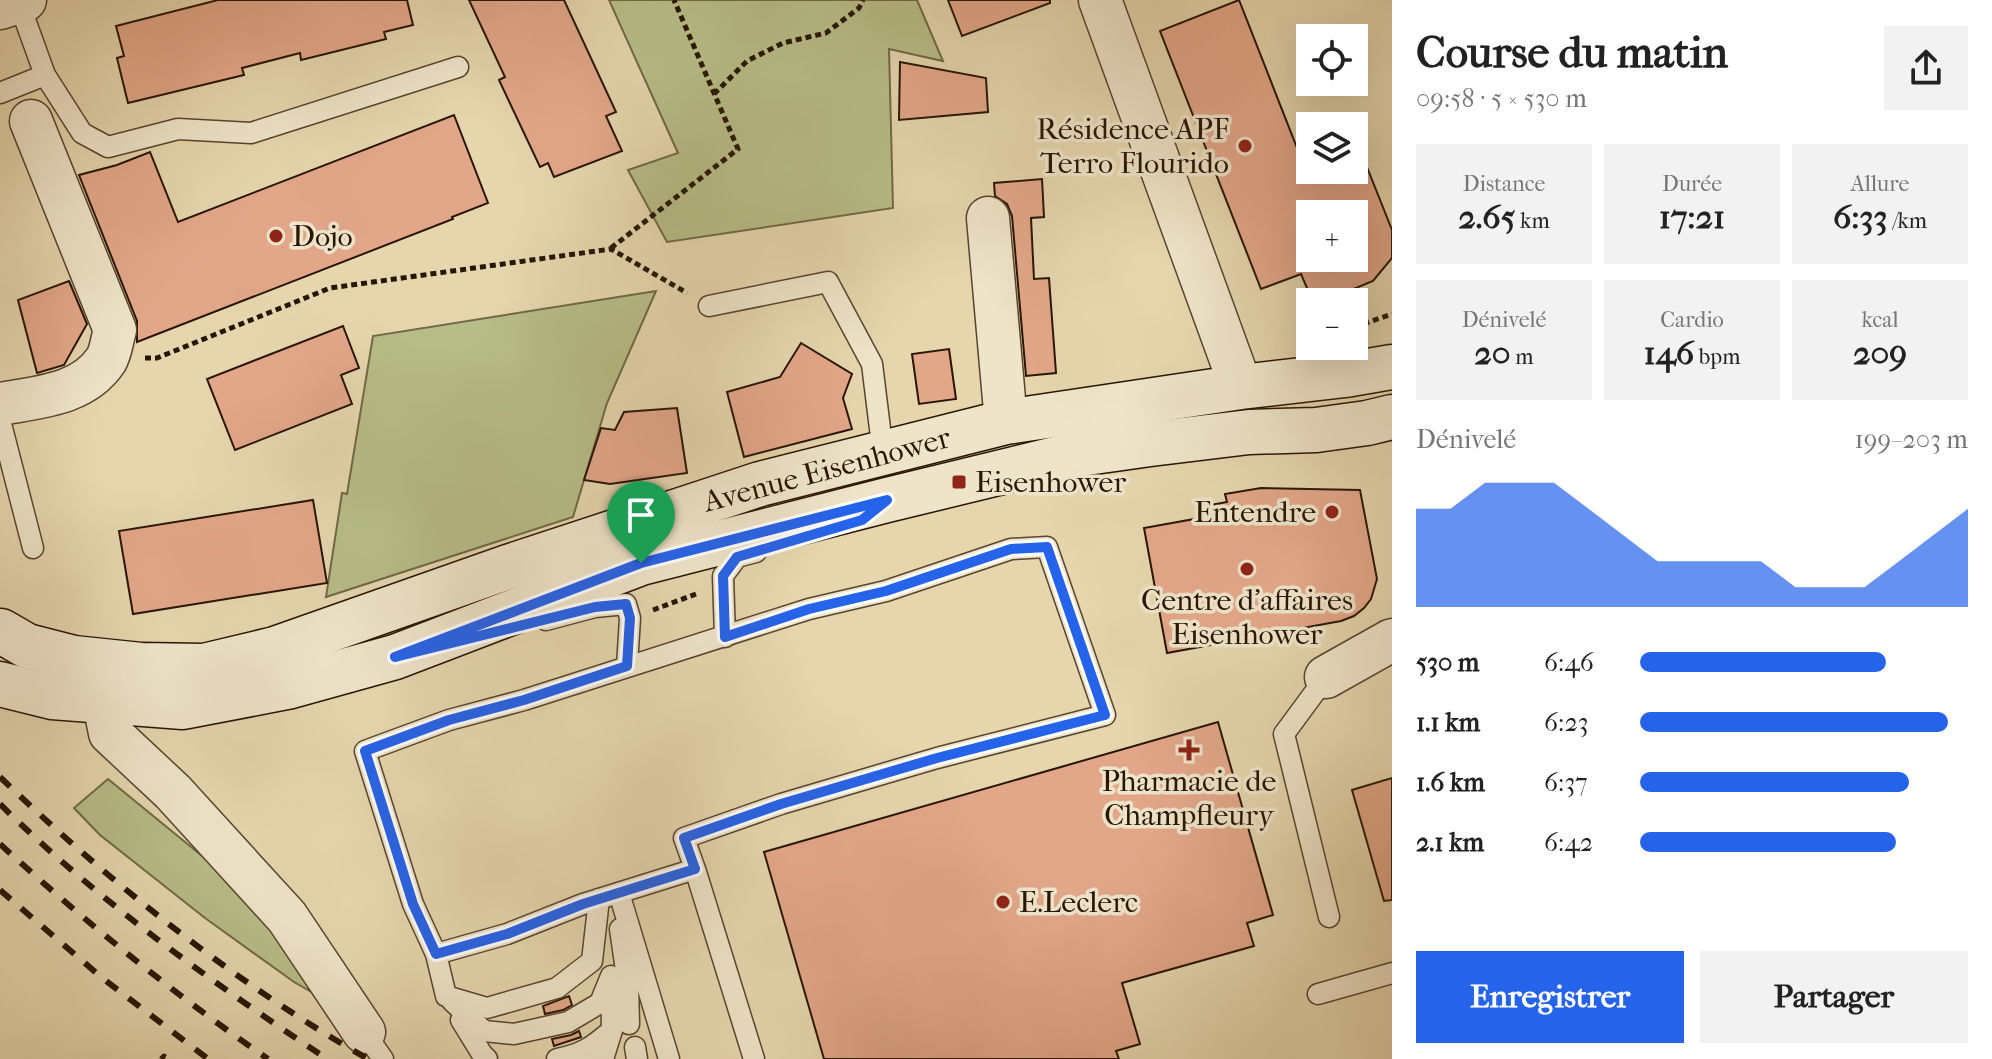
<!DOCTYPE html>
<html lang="fr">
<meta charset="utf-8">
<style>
:root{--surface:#fff;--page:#f2f2f2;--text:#222;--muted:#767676;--accent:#2563eb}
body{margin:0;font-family:"IM FELL French Canon",serif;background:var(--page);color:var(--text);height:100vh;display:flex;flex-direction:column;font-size:30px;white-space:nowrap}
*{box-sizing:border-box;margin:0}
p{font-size:26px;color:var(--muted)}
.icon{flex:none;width:44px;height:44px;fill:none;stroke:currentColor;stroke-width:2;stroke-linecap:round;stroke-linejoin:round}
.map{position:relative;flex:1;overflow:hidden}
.side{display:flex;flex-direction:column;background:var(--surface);width:600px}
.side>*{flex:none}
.tools{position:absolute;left:1296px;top:24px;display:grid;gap:16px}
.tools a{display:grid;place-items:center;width:72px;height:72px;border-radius:0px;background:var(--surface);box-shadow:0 8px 32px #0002;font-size:40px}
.pin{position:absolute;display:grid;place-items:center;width:68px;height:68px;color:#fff;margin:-82px -34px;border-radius:50% 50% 50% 0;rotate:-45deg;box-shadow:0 0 8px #0007}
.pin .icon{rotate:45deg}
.round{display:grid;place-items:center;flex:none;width:84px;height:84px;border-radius:0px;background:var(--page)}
.headline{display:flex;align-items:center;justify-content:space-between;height:136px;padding:0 24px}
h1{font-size:44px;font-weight:700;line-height:60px}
.metrics{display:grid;grid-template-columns:repeat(3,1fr);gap:12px;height:136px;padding:8px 24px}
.metrics div{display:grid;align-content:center;border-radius:0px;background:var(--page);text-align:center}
.metrics b{font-size:34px;font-weight:700}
.metrics small{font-size:22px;font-weight:400}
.metrics p{font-size:22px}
.chart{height:224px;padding:16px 24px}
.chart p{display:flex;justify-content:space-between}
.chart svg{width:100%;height:144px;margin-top:8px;fill:var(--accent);opacity:.7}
.button{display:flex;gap:16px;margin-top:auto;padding:16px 24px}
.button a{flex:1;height:92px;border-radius:0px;background:var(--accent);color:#fff;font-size:32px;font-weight:700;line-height:92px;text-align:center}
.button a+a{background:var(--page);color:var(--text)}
ul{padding:0 24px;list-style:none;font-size:26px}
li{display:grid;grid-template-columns:128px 96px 1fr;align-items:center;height:60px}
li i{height:20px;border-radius:10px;background:var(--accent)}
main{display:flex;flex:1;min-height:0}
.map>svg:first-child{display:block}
</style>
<main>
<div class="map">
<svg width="1392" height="1059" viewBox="0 0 1392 1059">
<rect width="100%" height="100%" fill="#e5d6ae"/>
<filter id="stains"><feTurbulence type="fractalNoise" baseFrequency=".0025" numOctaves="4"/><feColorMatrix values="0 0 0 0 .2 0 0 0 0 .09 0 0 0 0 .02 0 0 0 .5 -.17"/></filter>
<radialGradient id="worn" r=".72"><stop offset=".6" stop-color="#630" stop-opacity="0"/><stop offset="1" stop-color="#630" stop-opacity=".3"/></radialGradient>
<g fill="#b7bd88" stroke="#706945" stroke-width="2">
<polygon points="609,0 917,0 943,61 889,49 893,208 667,242 628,170 678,153"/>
<polygon points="656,291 607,403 573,517 326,597 342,493 347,494 373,336"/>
<polygon points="108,779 240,887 336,1006 294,982 205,918 100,835 74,808"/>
</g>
<g fill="#e2a789" stroke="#291502" stroke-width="2" fill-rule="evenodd">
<polygon points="218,0 407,0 413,25 384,32 386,39 301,60 300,53 242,68 244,75 128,103 117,58 124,56 116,26"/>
<polygon points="469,0 564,0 616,112 606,116 622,151 554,177 548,163 540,167 499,80 505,77"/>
<polygon points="948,0 1050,0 1050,3 962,36"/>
<path d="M 1239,0 L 1301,158 L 1310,155 L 1310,170 L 1354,170 L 1355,137 L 1392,230 L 1392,258 L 1373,281 L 1322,302 L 1313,302 L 1301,274 L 1261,289 L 1160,31 ZM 1310,214 L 1354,214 L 1354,258 L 1310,258 Z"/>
<polygon points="900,62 986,78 988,112 899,120"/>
<polygon points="454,115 488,203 452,217 453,219 137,342 137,321 79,175 117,165 150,152 178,222"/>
<polygon points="1042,179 1044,217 1031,218 1034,279 1049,278 1056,373 1026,376 1012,216 1007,204 995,196 994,183"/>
<polygon points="69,281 87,324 64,365 37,373 18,300"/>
<polygon points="343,326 359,368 341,375 352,404 235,450 207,379"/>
<polygon points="801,343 852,374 843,398 852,429 744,457 727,392 780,377"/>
<polygon points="949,349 956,399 919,404 912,354"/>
<polygon points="677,408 687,473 610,484 584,480 601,428 615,430 624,412"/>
<polygon points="1261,488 1360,490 1377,579 1371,599 1364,608 1354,616 1341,621 1167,653 1144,528 1205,517 1211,505 1227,502 1225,494"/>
<polygon points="313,500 327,583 133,614 119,531"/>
<polygon points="1218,722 1273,915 1247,923 1254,946 1122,983 1140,1044 1116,1051 1119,1059 824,1059 764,852"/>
<polygon points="1392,778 1392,900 1384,901 1352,790"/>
<polygon points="569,996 572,1005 563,1010 545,1014 543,1006"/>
<polygon points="579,1031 581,1037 554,1046 552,1039 571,1035"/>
</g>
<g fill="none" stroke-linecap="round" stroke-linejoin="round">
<defs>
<g id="service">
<polyline points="19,3 45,75 82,133 108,147 178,129 251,133 458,67"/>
<polyline points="0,93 45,75"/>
<polyline points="709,306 828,282 872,364 883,453"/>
<polyline points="0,420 33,548"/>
<polyline points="546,620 595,607 626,604 630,618 627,666"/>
<polyline points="725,637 723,576 737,557 756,552"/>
<polyline points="1326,677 1284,734 1329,917"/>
<polyline points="695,869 583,904 507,934 436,954 413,904 365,751 449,720 524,700 809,609 886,591 1011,549 1047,547 1105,715 937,758 781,804 684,838 695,869 754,1059"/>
<polyline points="619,893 669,1059"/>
<polyline points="620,929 628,984 629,1024"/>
<polyline points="436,954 446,996 487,1008 557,988 592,961 599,899"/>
<polyline points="1318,994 1392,973"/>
<polyline points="452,1001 484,1031 514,1034 568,1022 600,1003 611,976"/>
<polyline points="461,1020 482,1054 487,1059"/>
<polyline points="364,1032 383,1059"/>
<polyline points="635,1047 637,1059"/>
<path d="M 557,1059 C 583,1054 592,1047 612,1030"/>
<polyline points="598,1059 604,1056 612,1030 611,984"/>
</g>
<g id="minor">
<polyline points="1100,0 1241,387"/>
<polyline points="0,8 25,0"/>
<polyline points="988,218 1006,422"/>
<path d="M 0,404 C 38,397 83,395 106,360 C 111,352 112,339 115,330 L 31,121"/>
<polyline points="1326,677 1392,640"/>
<polyline points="108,702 107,718 110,733 173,792 287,917 364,1032"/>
</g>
<g id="secondary">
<polyline points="1,631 27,646 74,658 141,665 204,666 275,649 508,567 760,484 1006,422 1241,387 1345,375 1392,367"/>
<polyline points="0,684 52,697 183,707 287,687 395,657 641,563 887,500 1072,455 1150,444 1249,432 1316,430 1367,423 1392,417"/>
</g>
</defs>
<use href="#service" stroke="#58452d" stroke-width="23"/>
<use href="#minor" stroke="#58452d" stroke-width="45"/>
<use href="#secondary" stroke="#291502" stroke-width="47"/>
<g stroke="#291502" stroke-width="5" stroke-dasharray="6 4" stroke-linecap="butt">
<polyline points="714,94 747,61 783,43 826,33 859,8 863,0"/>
<polyline points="611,248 738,149 674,0"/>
<polyline points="1354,327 1392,314"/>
<polyline points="145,358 157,358 330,288 611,249 687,293"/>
<polyline points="653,610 696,594"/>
<polyline points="161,1059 164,1056 168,1059"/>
</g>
<use href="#service" stroke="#eee4ca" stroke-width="20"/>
<use href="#minor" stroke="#eee4ca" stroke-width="42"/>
<use href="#secondary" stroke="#eee4ca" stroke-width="44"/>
<g stroke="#291502" stroke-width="6" stroke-dasharray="14 14" stroke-linecap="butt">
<path d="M 0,777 C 109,882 236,984 368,1059"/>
<path d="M 0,804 C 98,901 213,983 327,1059"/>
<path d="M 0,844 C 84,921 174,994 268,1059"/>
<polyline points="0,890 101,977 208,1059"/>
</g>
</g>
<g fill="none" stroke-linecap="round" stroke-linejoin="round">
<defs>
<polygon id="route" points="887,500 862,520 737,557 723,576 725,637 809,609 886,591 1011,549 1047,547 1105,715 937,758 781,804 684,838 695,869 583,904 507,934 436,954 413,904 365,751 449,720 524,700 627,666 630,618 626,604 595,607 395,657 641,563"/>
</defs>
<use href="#route" stroke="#fff" stroke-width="16"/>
<use href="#route" stroke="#2563eb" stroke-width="10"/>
</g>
<g fill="#8f2418" stroke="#eee4ca" stroke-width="3">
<circle cx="1245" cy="146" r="8"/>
<circle cx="276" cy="236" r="8"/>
<rect x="951" y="474" width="16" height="16" rx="4"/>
<circle cx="1332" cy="512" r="8"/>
<circle cx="1247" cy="569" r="8"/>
<path d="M1185 738h8v8h8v8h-8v8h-8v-8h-8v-8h8z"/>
<circle cx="1003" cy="902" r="8"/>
</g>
<g text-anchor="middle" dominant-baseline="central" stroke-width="7" stroke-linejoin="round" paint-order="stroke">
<g font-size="30" fill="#291502" stroke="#eee4ca" text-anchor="start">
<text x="1229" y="129" text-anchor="end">Résidence APF<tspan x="1229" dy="34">Terro Flourido</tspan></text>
<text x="292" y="236">Dojo</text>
<text x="975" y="482">Eisenhower</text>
<text x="1316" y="512" text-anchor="end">Entendre</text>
<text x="1247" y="600" text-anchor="middle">Centre d'affaires<tspan x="1247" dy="34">Eisenhower</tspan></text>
<text x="1189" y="781" text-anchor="middle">Pharmacie de<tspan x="1189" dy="34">Champfleury</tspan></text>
<text x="1019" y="902">E.Leclerc</text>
</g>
<g font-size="30" fill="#291502" stroke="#eee4ca">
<text transform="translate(827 470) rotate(-15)">Avenue Eisenhower</text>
</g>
</g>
<rect width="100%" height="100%" filter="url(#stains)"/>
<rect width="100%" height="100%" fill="url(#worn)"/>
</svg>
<div class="tools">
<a><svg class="icon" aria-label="locate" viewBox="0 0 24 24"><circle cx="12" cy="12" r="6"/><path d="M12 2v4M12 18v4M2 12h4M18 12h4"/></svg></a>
<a><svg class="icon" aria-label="layers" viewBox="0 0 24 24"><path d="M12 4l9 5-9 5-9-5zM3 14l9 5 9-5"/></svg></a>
<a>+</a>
<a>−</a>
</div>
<div class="pin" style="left:641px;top:563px;background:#1e9e55"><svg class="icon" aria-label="arrive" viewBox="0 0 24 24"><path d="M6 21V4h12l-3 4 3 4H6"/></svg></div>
</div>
<section class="side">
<div class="headline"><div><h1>Course du matin</h1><p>09:58 · 5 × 530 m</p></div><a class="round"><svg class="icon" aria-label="share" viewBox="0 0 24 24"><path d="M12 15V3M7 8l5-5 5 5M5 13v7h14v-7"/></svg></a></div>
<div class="metrics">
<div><p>Distance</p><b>2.65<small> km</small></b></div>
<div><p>Durée</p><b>17:21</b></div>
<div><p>Allure</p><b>6:33<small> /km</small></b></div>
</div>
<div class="metrics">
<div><p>Dénivelé</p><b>20<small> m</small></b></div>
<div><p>Cardio</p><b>146<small> bpm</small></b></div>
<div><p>kcal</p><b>209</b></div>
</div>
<div class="chart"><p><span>Dénivelé</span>199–203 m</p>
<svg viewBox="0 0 160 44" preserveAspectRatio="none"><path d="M0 44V14L10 14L20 6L30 6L40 6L50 14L60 22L70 30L80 30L90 30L100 30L110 38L120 38L130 38L140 30L150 22L160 14V44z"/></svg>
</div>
<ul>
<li><b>530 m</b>6:46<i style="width:75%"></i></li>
<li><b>1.1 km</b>6:23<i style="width:94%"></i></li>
<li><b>1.6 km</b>6:37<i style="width:82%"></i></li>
<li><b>2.1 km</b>6:42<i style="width:78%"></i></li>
</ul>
<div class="button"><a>Enregistrer</a><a>Partager</a></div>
</section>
</main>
